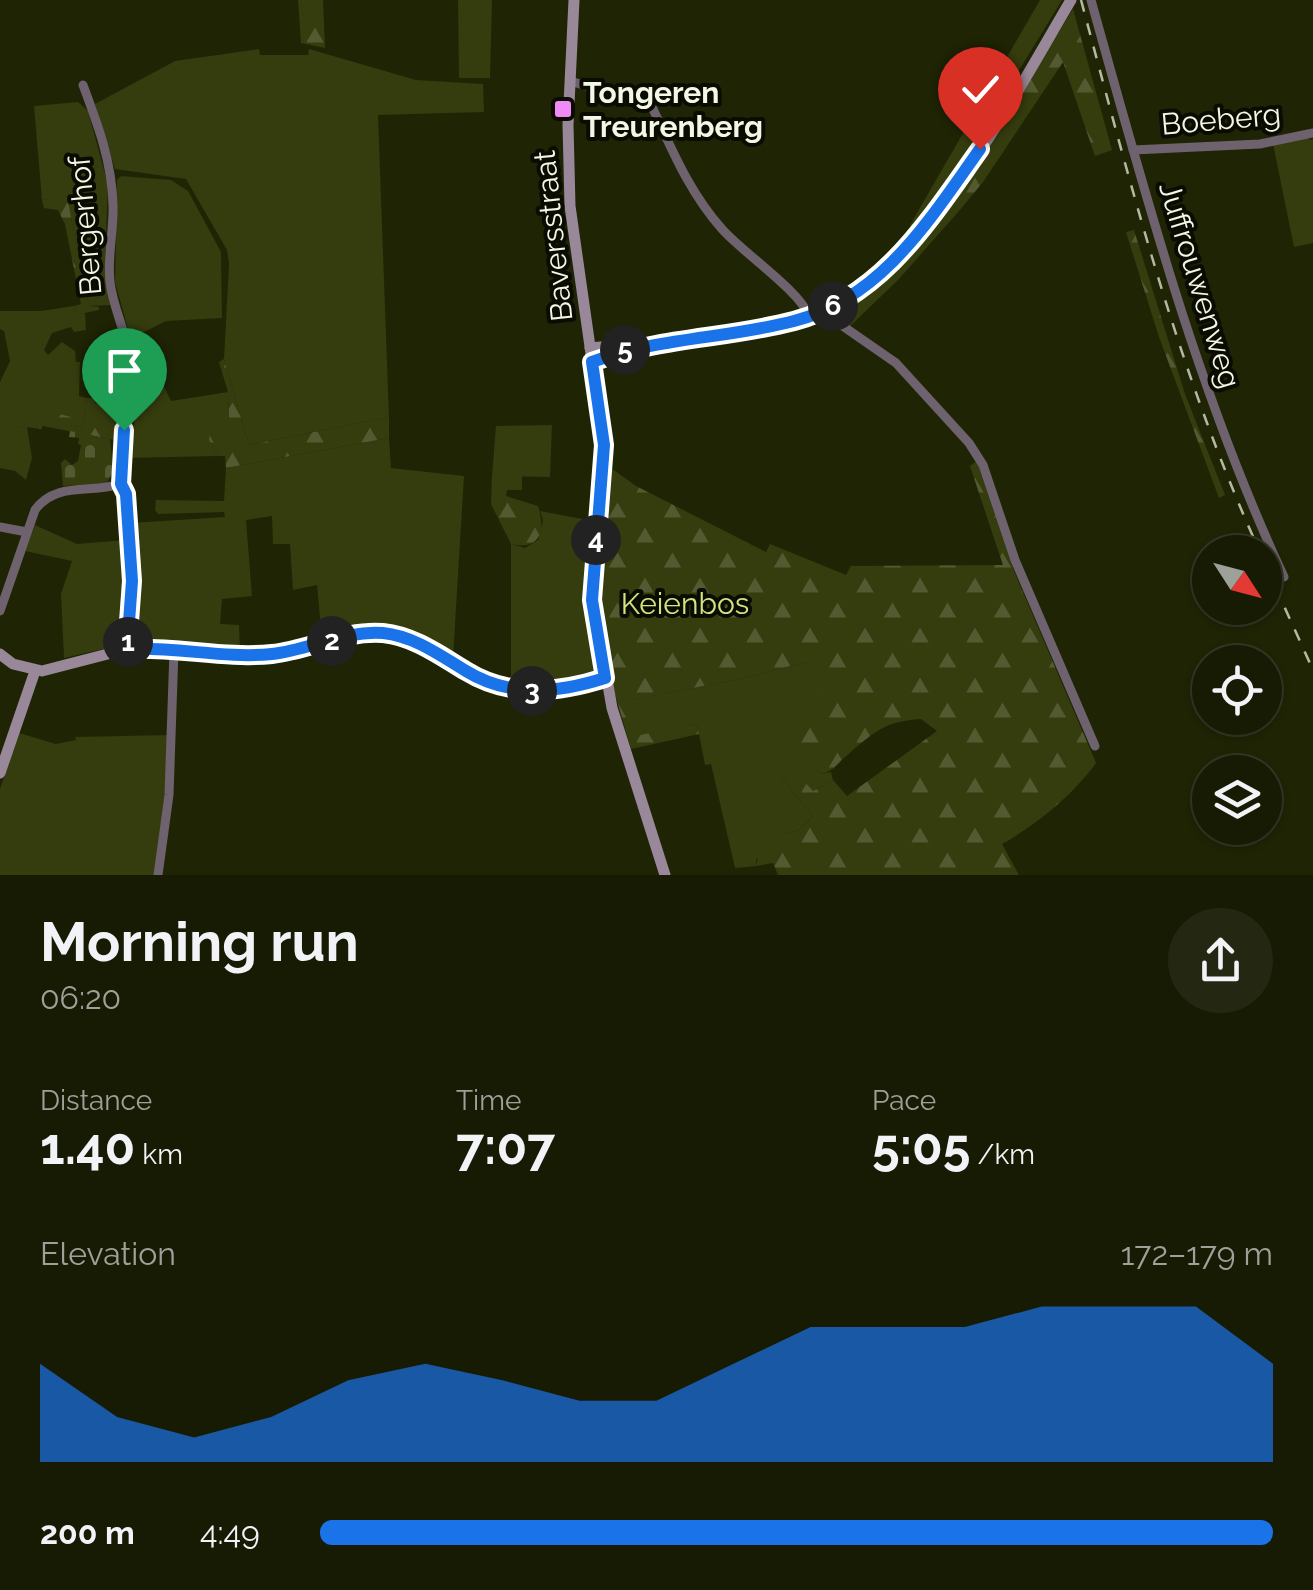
<!DOCTYPE html>
<meta charset="utf-8">
<style>
:root{--surface:#171b04;--page:#242813;--text:#f1f3f6;--muted:#9ea19a;--line:#363926;--accent:#1a73e8}
body{margin:0;font-family:Raleway,sans-serif;background:var(--page);color:var(--text);height:100vh;display:flex;flex-direction:column;font-size:38px;white-space:nowrap}
*{box-sizing:border-box;margin:0}
p{font-size:32px;color:var(--muted)}
.icon{flex:none;width:55px;height:55px;fill:none;stroke:currentColor;stroke-width:2;stroke-linecap:round;stroke-linejoin:round}
.map{position:relative;height:875px;overflow:hidden}
.sheet{display:flex;flex-direction:column;background:var(--surface);flex:1}
.sheet>*{flex:none}
.needle{width:65px;rotate:126deg}
.tools{position:absolute;left:1192px;top:535px;display:grid;gap:20px}
.tools a{display:grid;place-items:center;width:90px;height:90px;border-radius:50%;background:var(--surface);box-shadow:0 2px 8px #0004,0 0 0 2px var(--line);font-size:50px}
.pin{position:absolute;display:grid;place-items:center;width:85px;height:85px;color:#fff;margin:-102px -42px;border-radius:50% 50% 50% 0;rotate:-45deg;box-shadow:0 0 10px #0007}
.pin .icon{rotate:45deg}
.km{position:absolute;width:50px;height:50px;margin:-25px;border-radius:50%;background:#222;color:#fff;font-size:28px;line-height:50px;text-align:center}
.round{display:grid;place-items:center;flex:none;width:105px;height:105px;border-radius:52px;background:var(--page)}
.headline{display:flex;align-items:center;justify-content:space-between;height:170px;padding:0 40px}
h1{font-size:55px;font-weight:700;line-height:75px}
.stats{display:grid;grid-template-columns:repeat(3,1fr);gap:15px;height:170px;padding:10px 40px}
.stats div{display:grid;align-content:center}
.stats b{font-size:50px;font-weight:700}
.stats small{font-size:28px;font-weight:400}
.stats p{font-size:28px}
.chart{height:280px;padding:20px 40px}
.chart p{display:flex;justify-content:space-between}
.chart svg{width:100%;height:180px;margin-top:10px;fill:var(--accent);opacity:.7}
ul{padding:0 40px;list-style:none;font-size:32px}
li{display:grid;grid-template-columns:160px 120px 1fr;align-items:center;height:75px}
li i{height:25px;border-radius:12px;background:var(--accent)}
.map>svg:first-child{display:block}
</style>
<div class="map">
<svg width="1313" height="875" viewBox="0 0 1313 875">
<defs>
<pattern id="forest-firs" width="22" height="20" patternUnits="userSpaceOnUse" patternTransform="scale(2.5)"><rect width="22" height="20" fill="#353c0d"/><path d="M5 1l3.5 6h-7zM16 11l3.5 6h-7z" fill="#535930"/></pattern>
<pattern id="cemetery-stones" width="16" height="16" patternUnits="userSpaceOnUse" patternTransform="scale(2.5)"><rect width="16" height="16" fill="#353c0d"/><path d="M2 7V4a2 2 0 0 1 4 0v3zM10 15v-3a2 2 0 0 1 4 0v3z" fill="#535930"/></pattern>
</defs>
<rect width="100%" height="100%" fill="#1f2405"/>
<g fill="#353c0d">
<polygon points="458,0 492,0 490,78 459,78"/>
<polygon points="1040,0 1062,0 961,165 910,234 910,225"/>
<polygon points="259,49 260,55 308,55 309,49 416,80 483,84 484,112 378,115 389,417 249,445 224,359 229,264 227,250 186,179 115,169 95,104 175,61"/>
<polygon points="78,102 88,111 108,185 105,264 111,305 89,306 67,198 42,200 34,106"/>
<polygon points="1309,135 1309,140 1313,139 1313,243 1294,247 1273,144"/>
<polygon points="121,176 171,180 188,191 221,252 222,318 166,321 140,334 128,329 115,282 117,180"/>
<path d="M 950,203 L 959,211 L 898,280 L 847,329 L 833,316 C 894,282 908,255 950,203 Z"/>
<polygon points="74,306 75,314 85,313 86,330 74,332 71,327 52,333 44,350 48,355 62,342 75,351 76,362 80,362 79,396 87,398 83,428 69,425 70,417 60,414 58,423 19,426 27,427 32,458 26,480 15,471 0,468 0,382 10,361 4,331 0,329 0,311 41,311"/>
<path d="M 163,385 L 171,401 L 228,392 L 229,420 L 209,440 L 218,456 L 127,458 L 127,447 L 132,446 C 133,427 137,411 136,392 L 138,389 L 159,390 Z"/>
<polygon points="552,425 550,477 492,476 496,426"/>
<polygon points="389,438 391,468 464,476 453,658 407,634 322,639 317,585 293,590 290,544 273,544 272,516 246,520 252,596 222,599 220,624 239,625 240,652 133,642 131,523 225,517 224,512 158,514 155,510 156,500 224,501 226,468"/>
<polygon points="540,511 593,521 585,584 588,623 597,669 591,677 556,686 511,684 511,544 525,548 538,540 543,520"/>
<polygon points="35,525 77,544 125,540 128,591 123,641 120,645 64,658 61,594 72,561 25,551"/>
<polygon points="806,662 827,711 787,737 820,774 831,772 833,780 813,791 780,776 813,816 799,830 785,834 756,860 757,866 735,868 711,764 705,765 697,724 635,737 626,701 744,678"/>
<polygon points="19,733 56,744 76,740 75,737 169,735 166,792 155,875 0,875 0,789"/>
</g>
<g fill="url(#forest-firs)">
<polygon points="298,0 323,0 325,48 301,43"/>
<polygon points="1073,9 1112,150 1095,156 1063,62 983,182 959,211 950,203 985,153"/>
<polygon points="67,197 89,306 99,307 99,310 75,315 74,306 81,304 65,224 58,210 44,208 42,200"/>
<polygon points="1134,230 1185,394 1225,495 1219,498 1159,337 1126,232"/>
<polygon points="224,359 249,445 389,417 389,438 226,468 225,456 218,456 209,440 211,424 229,420 228,392 219,362"/>
<polygon points="87,398 95,398 95,403 121,407 120,441 43,426 41,429 19,426 21,416 57,423 60,414 71,417 70,425 83,428"/>
<path d="M 977,461 L 1014,571 L 1096,763 C 1073,795 1036,825 1002,844 L 1019,875 L 778,875 L 773,863 L 757,866 C 756,851 769,840 779,831 L 785,834 L 799,830 L 813,816 L 780,776 L 791,767 L 813,791 L 833,780 L 847,796 L 937,731 L 921,719 C 884,721 873,733 845,757 C 836,765 833,772 820,774 L 786,737 L 826,711 L 806,662 L 744,678 L 627,701 L 635,736 L 697,724 L 699,734 L 631,749 L 611,680 L 598,596 L 611,468 L 636,486 L 766,552 L 770,544 L 846,575 L 851,566 L 1003,565 L 970,466 Z"/>
<path d="M 492,476 L 522,476 L 522,490 L 507,490 L 506,496 L 538,506 C 546,531 540,551 511,544 L 491,504 Z"/>
</g>
<polygon fill="url(#cemetery-stones)" points="70,431 110,439 113,471 107,483 63,486 61,463 65,459 72,465 78,461 81,445 78,444 79,438 69,437"/>
<g fill="none" stroke-linecap="round" stroke-linejoin="round">
<g stroke="#6d626e" stroke-width="9">
<path d="M 1091,0 C 1146,197 1197,390 1284,577"/>
<path d="M 570,81 L 647,104 L 653,109 C 673,152 690,193 722,229 C 743,253 799,290 809,316"/>
<path d="M 83,85 C 98,125 112,162 113,205 C 114,230 107,256 110,282 C 113,308 126,331 129,357 L 121,484 L 126,494 L 132,581 L 127,649"/>
<polyline points="1133,150 1260,144 1313,133"/>
<polyline points="821,311 896,363 969,443 983,465 1015,560 1095,746"/>
<polyline points="0,527 27,532"/>
<path d="M 0,611 L 35,510 C 56,481 91,494 121,484"/>
<polyline points="158,875 169,795 174,650"/>
</g>
<g stroke="#99879a" stroke-width="11">
<polyline points="574,0 568,125 570,206 604,445 593,600 612,708 665,875"/>
<path d="M 590,348 C 605,346 620,347 636,346 C 661,344 686,338 711,335 C 743,330 777,327 808,317 C 919,279 1013,98 1071,0"/>
<polyline points="592,362 625,350"/>
<polyline points="0,654 13,664 42,671 127,649 267,655 361,634 380,633 412,641 470,674 509,688 549,692 605,678"/>
<polyline points="0,773 35,671"/>
</g>
<g stroke="#b5b9a4" stroke-width="2.5" stroke-dasharray="12 12" stroke-linecap="butt">
<path d="M 1081,0 C 1132,190 1178,372 1260,552"/>
<polyline points="1265,564 1313,670"/>
</g>
</g>
<g fill="none" stroke-linecap="round" stroke-linejoin="round">
<defs>
<path id="route" d="M 124,430 L 121,484 L 126,494 L 132,581 L 127,649 C 175,646 224,659 272,654 C 309,650 345,630 383,633 C 414,636 441,656 466,671 C 510,698 558,693 605,678 L 592,600 L 604,445 L 592,362 C 661,337 725,339 794,321 C 882,298 930,219 980,149"/>
</defs>
<use href="#route" stroke="#fff" stroke-width="20"/>
<use href="#route" stroke="#1a73e8" stroke-width="12"/>
</g>
<rect fill="#ef8bf7" stroke="#0a0c02" stroke-width="4" x="553" y="99" width="20" height="20" rx="5"/>
<g text-anchor="middle" dominant-baseline="central" stroke-width="8" stroke-linejoin="round" paint-order="stroke">
<g font-size="30" font-weight="bold" fill="#f3f7e5" stroke="#0a0c02" text-anchor="start">
<text x="583" y="92">Tongeren<tspan x="583" dy="34">Treurenberg</tspan></text>
</g>
<g font-size="30" fill="#f3f7e5" stroke="#0a0c02">
<text transform="translate(1221 119) rotate(-5)">Boeberg</text>
<text transform="translate(85 226) rotate(-95)">Bergerhof</text>
<text transform="translate(553 236) rotate(-96)">Baversstraat</text>
<text transform="translate(1200 285) rotate(73)">Juffrouwenweg</text>
</g>
<g font-size="30" fill="#d2e47e" stroke="#0a0c02">
<text x="685" y="603">Keienbos</text>
</g>
</g>
</svg>
<div class="tools">
<a><svg class="needle" viewBox="-14 -14 28 28"><path d="M0-13l5 13h-10z" fill="#e53935"/><path d="M0 13l5-13h-10z" fill="#9ea19a"/></svg></a>
<a><svg class="icon" aria-label="locate" viewBox="0 0 24 24"><circle cx="12" cy="12" r="6"/><path d="M12 2v4M12 18v4M2 12h4M18 12h4"/></svg></a>
<a><svg class="icon" aria-label="layers" viewBox="0 0 24 24"><path d="M12 4l9 5-9 5-9-5zM3 14l9 5 9-5"/></svg></a>
</div>
<div class="pin" style="left:124px;top:430px;background:#1e9e55"><svg class="icon" aria-label="arrive" viewBox="0 0 24 24"><path d="M6 21V4h12l-3 4 3 4H6"/></svg></div>
<div class="pin" style="left:980px;top:149px;background:#d93025"><svg class="icon" aria-label="check" viewBox="0 0 24 24"><path d="M5 12l5 5 9-10"/></svg></div>
<b class="km" style="left:128px;top:642px">1</b>
<b class="km" style="left:332px;top:641px">2</b>
<b class="km" style="left:532px;top:691px">3</b>
<b class="km" style="left:596px;top:540px">4</b>
<b class="km" style="left:625px;top:350px">5</b>
<b class="km" style="left:833px;top:306px">6</b>
</div>
<section class="sheet">
<div class="headline"><div><h1>Morning run</h1><p>06:20</p></div><a class="round"><svg class="icon" aria-label="share" viewBox="0 0 24 24"><path d="M12 15V3M7 8l5-5 5 5M5 13v7h14v-7"/></svg></a></div>
<div class="stats">
<div><p>Distance</p><b>1.40<small> km</small></b></div>
<div><p>Time</p><b>7:07</b></div>
<div><p>Pace</p><b>5:05<small> /km</small></b></div>
</div>
<div class="chart"><p><span>Elevation</span>172–179 m</p>
<svg viewBox="0 0 160 44" preserveAspectRatio="none"><path d="M0 44V20L10 33L20 38L30 33L40 24L50 20L60 24L70 29L80 29L90 20L100 11L110 11L120 11L130 6L140 6L150 6L160 20V44z"/></svg>
</div>
<ul>
<li><b>200 m</b>4:49<i style="width:100%"></i></li>
</ul>
</section>
